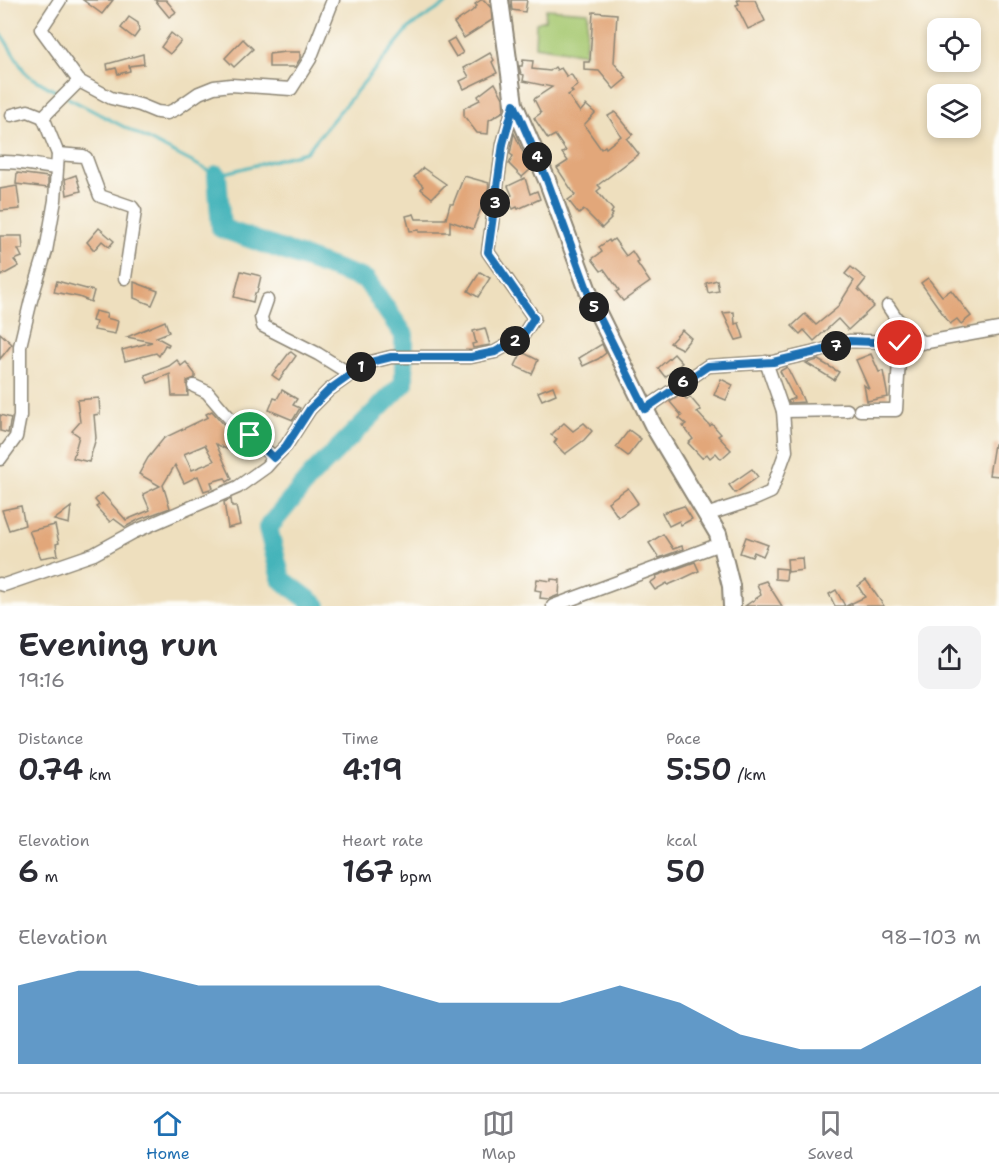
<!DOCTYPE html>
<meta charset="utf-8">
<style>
:root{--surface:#fff;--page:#f2f2f3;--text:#2b2b33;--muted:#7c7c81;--line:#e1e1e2;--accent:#1f6fb2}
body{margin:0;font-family:"Shantell Sans",sans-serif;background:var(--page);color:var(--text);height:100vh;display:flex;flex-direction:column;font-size:22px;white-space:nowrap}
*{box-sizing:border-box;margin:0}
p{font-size:20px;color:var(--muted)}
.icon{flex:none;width:33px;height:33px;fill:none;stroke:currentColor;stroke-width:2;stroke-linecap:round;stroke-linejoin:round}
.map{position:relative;height:606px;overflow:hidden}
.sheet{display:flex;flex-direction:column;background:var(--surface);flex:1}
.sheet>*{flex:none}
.tools{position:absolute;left:927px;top:18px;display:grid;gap:12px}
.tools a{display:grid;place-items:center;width:54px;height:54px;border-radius:12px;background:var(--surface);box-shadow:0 3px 9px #0003;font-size:30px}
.pin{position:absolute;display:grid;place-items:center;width:51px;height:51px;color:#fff;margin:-26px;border:3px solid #fff;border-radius:50%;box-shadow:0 2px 6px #0007}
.km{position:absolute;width:30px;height:30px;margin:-15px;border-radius:50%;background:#222;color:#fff;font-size:16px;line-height:30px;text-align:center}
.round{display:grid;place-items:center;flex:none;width:63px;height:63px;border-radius:12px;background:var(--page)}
.head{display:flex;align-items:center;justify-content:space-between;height:102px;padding:0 18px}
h1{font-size:33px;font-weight:600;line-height:45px}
.metrics{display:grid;grid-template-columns:repeat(3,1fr);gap:9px;height:102px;padding:6px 18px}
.metrics div{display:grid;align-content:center}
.metrics b{font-size:30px;font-weight:600}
.metrics small{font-size:16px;font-weight:400}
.metrics p{font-size:16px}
.chart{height:168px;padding:12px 18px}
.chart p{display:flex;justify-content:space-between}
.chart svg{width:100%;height:108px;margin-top:6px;fill:var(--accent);opacity:.7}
.dock{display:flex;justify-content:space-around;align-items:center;height:84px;border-top:2px solid var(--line);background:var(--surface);font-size:16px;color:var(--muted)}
.dock a{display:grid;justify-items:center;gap:3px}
.dock .current{color:var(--accent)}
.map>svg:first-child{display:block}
</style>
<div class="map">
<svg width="999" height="606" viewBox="0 0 999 606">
<rect width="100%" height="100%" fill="#fdfcf7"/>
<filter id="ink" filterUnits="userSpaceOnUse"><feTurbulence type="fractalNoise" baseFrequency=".0167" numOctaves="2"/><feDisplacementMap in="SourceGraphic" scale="12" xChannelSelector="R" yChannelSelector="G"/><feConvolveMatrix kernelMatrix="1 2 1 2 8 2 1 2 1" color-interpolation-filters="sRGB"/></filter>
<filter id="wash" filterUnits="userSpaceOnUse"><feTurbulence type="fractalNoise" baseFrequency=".008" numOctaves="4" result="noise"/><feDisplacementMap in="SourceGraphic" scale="24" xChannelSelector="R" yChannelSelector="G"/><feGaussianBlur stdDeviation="1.35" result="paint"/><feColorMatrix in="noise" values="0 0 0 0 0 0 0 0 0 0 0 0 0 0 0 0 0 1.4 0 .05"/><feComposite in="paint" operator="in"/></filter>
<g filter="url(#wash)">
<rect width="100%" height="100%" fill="#eedfbe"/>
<polygon fill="#a7c972" stroke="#697a4e" stroke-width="1.5" points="546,9 588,12 585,54 535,46 536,23 545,20"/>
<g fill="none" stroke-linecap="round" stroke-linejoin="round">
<g stroke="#44b4ba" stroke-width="3">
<polyline points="0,32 26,74 62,95"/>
<polyline points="68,98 217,175 306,152 410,27 452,0"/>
</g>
<polyline stroke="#44b4ba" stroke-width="20" points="217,175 221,228 366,280 404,335 404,383 311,476 268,528 281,579 317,606"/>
</g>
<g id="blocks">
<g fill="#e2a77a" fill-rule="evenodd">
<polygon points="83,0 113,0 102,14"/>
<polygon points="155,0 166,0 176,12 169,17"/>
<polygon points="481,0 484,0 491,8 492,20 464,38 454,23 472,11 477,6 475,4"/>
<polygon points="511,0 527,0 525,12 512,10"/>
<polygon points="737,0 755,0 765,21 748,29 736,5 739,4"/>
<polygon points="593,12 617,14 614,63 627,78 614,89 599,71 584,70 584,62 589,62 590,59"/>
<polygon points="129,17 138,23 139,31 134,38 121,28"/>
<polygon points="171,33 181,41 170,54 161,47"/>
<polygon points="454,38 463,53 456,57 447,42"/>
<polygon points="243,39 253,49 234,67 225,58"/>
<polygon points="285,52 300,52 300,59 295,67 269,67 269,54"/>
<polygon points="490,53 494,60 492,62 497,73 464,89 460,81 469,77 464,68"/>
<polygon points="143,54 144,64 129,66 130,71 118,74 116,68 108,70 107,64"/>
<polygon points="523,60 533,61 532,69 550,71 555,67 557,70 561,68 567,77 571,74 578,85 571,90 573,92 568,95 580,112 586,105 595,113 584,125 601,149 605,146 606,148 621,136 608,116 615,112 633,134 627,139 639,154 598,185 601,188 597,191 613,210 611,213 613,214 610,218 611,219 602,228 584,210 579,214 568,200 575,195 557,168 568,161 562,153 566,151 555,135 548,139 534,118 541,113 534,99 552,87 523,81 524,75 521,74 519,66 522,66"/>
<polygon points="495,83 503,98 504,111 489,120 488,134 477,133 464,116 464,108 480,100 478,96"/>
<polygon points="514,133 531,169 522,177 509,164 513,156 510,154"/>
<polygon points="423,168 446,184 432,198 421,189 423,186 414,177"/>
<polygon points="17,173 48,177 48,188 16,184"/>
<polygon points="76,175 81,191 67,195 65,179"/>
<polygon points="464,176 489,183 488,191 473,229 450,221 450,232 419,232 419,230 410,231 406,216 414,214 416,219 446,219 450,204 453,204"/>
<polygon points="525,178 530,194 537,191 540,199 518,209 517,207 513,209 507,197 512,195 508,186"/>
<polygon points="17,186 20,209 0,211 0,189"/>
<polygon points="99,228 114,241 109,247 102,241 94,250 87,242"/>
<polygon points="0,236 22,236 23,249 18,249 22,257 14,260 19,266 1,276"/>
<polygon points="614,239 626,256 632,251 639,262 637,263 650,282 623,301 616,292 619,290 604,269 601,271 592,259 602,252 599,247 609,240 610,242"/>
<polygon points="851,267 866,279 858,289 874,306 848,330 838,319 814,341 804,330 800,334 792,326 805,314 816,325 837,308 854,281 845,274"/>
<polygon points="241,271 261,276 257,293 255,293 253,302 234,297"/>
<polygon points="480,272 490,278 478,297 468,291"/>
<polygon points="928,278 942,296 951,290 971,316 961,324 957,319 950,324 921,283"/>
<polygon points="717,280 719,291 708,293 706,283"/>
<polygon points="57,281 94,291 91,302 79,297 54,292"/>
<polygon points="134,282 158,291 152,305 134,298"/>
<polygon points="95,311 107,314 106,318 118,321 115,334 94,330 96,322 92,321"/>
<polygon points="734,312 735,324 739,323 744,338 736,340 723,313"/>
<polygon points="165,321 169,332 156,337 169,344 168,346 165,345 159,356 156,353 125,361 122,350 152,342 127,337"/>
<polygon points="485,328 490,345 473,348 472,344 476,343 473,331"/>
<polygon points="682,330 691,338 682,349 670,343"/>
<polygon points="0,333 12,344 0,359"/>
<polygon points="602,344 606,353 598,359 583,366 579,358"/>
<polygon points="291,352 296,356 279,380 272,375 289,353"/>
<polygon points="522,352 538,360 532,374 515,366"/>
<polygon points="674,354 682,363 665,377 658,368"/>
<polygon points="871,354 879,372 883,371 888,397 867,401 864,385 869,389 856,360"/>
<polygon points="177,360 181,366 186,362 195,374 195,378 187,381 188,396 172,396 170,374 148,383 145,375 169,366"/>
<polygon points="818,360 839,372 834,380 806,363"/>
<polygon points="787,367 801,395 804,402 789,403 788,401 794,398 780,371"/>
<polygon points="721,379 733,385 726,400 714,395"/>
<polygon points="553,386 556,394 542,400 538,392"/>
<polygon points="282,390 297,399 293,405 300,408 293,420 269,410 274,398 277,399"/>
<polygon points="682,394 687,400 690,397 701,410 697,412 710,426 712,424 721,434 718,436 731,450 721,459 716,453 710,458 707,454 702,458 688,443 693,439 683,426 686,424 679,418 682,416 670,402"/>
<polygon points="99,398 100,414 94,415 96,438 89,462 73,458 79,436 72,431 80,422 77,400"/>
<path d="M 212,411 L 226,427 L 246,443 L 241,456 L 216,444 L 232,479 L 227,482 L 225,478 L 211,482 L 213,488 L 204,491 L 198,476 L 184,483 L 175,465 L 163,485 L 170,508 L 140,519 L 125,527 L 114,519 L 110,522 L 96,507 L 99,505 L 95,500 L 102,493 L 126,520 L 150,510 L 143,494 L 160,486 L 139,474 L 148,458 L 164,438 L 208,417 L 206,414 ZM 205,445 L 214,461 L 192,470 L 184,454 Z"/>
<polygon points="0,415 11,418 8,433 0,431"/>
<polygon points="564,423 573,431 584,423 592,431 584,440 565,454 554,443 557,439 551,435"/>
<polygon points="629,430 641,439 628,456 616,447"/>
<polygon points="994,444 999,444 999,476 989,475"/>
<polygon points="752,469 758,477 735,493 729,485"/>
<polygon points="628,488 638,503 618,517 608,502"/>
<polygon points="231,499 232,506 236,506 240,525 228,528 224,502"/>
<polygon points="21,506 25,525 9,530 2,510"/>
<polygon points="684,506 692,519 681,525 679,521 669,526 662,513"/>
<polygon points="71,507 69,524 54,520"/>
<polygon points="55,525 59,543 56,544 58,555 41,558 29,531"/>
<polygon points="663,534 673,549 682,546 683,549 659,558 649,543"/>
<polygon points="746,537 768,545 763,556 754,552 752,557 740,553"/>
<polygon points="802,558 803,570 788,572 787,559"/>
<polygon points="695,562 699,571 682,579 668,585 667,583 655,590 650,583 657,578 656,576"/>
<polygon points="775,568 787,569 786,580 775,579"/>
<polygon points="537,579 551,581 551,579 560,580 559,595 549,599 540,598 541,591 535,590"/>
<polygon points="866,580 884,606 846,606 865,597 858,586"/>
<polygon points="766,581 782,606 745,606 761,595 757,584"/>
<polygon points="836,590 845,606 835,606 829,594"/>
</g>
</g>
</g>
<g filter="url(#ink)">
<use href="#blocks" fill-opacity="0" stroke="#8c8574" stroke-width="1.5"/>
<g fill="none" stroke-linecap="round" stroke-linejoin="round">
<defs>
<g id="minor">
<polyline points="60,0 41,29 79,81 111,98 140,105 157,112 167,113 176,109 199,93 214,87 231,85 291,89 310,59 333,0"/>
<polyline points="12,115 28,111 43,117"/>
<polyline points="58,154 83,156 86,158 100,196 132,207 135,211 125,278"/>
<path d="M 0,162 C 19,161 37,166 56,168"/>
<polyline points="267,300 261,317 263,326 318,354 350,374"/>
<polyline points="888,306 896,318 922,343"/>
<polyline points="766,362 783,411 847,410"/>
<polyline points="194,386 207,392 232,421 250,435 274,458"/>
<polyline points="645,409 708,366 773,362 820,351 849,341 927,342 999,329"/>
<polyline points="860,410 896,410 900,343"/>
<polyline points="0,459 16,437 20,416 20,346 31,300 46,251 55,200 58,154 43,117 79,81"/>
<polyline points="706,515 755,499 771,492 786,451 783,411"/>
<polyline points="0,584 4,585 94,554 134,532 238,487 266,467 274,458 286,446 310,409 329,390 367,363 391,357 471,357 495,352 522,337 534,318 488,252 503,144 514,104"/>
<polyline points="553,606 720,544"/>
</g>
<polyline id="tertiary" points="500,0 514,104 547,180 591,299 654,427 718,534 731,586 732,606"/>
</defs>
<use href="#minor" stroke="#8c8574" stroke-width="15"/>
<use href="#tertiary" stroke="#8c8574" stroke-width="20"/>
<use href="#minor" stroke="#fff" stroke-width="12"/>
<use href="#tertiary" stroke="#fff" stroke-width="16"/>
</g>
</g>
<g fill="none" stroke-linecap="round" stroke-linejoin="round" filter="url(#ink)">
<defs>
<polyline id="route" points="250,435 274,458 286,446 310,409 329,390 367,363 391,357 471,357 495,352 522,337 534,318 488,252 503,144 514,104 547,180 591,300 645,409 708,366 773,362 820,351 849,341 900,343"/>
</defs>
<use href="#route" stroke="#fff" stroke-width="12"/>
<use href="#route" stroke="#1f6fb2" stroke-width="8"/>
</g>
</svg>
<div class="tools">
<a><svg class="icon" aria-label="locate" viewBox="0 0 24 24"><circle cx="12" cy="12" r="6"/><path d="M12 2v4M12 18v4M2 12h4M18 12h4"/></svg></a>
<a><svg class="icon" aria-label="layers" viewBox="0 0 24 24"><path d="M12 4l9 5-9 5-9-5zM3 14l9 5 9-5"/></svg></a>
</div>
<div class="pin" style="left:250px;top:435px;background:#1e9e55"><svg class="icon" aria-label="arrive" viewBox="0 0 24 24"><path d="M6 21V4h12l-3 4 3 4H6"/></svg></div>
<div class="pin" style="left:900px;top:343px;background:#d93025"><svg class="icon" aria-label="check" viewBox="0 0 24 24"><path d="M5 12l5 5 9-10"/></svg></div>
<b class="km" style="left:361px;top:367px">1</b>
<b class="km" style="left:515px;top:341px">2</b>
<b class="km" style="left:495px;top:203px">3</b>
<b class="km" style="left:537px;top:157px">4</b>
<b class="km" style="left:594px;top:307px">5</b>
<b class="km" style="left:683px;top:382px">6</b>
<b class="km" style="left:836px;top:346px">7</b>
</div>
<section class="sheet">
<div class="head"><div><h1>Evening run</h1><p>19:16</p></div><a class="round"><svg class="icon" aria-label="share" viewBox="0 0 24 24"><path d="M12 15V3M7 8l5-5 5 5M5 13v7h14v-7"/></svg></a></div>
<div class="metrics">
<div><p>Distance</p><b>0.74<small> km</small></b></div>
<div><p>Time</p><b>4:19</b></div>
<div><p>Pace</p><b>5:50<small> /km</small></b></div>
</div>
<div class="metrics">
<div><p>Elevation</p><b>6<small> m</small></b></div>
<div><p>Heart rate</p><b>167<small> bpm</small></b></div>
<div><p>kcal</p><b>50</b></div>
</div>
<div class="chart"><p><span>Elevation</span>98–103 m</p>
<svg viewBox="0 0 160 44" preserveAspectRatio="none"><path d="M0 44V12L10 6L20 6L30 12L40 12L50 12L60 12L70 19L80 19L90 19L100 12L110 19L120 32L130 38L140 38L150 25L160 12V44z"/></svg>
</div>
</section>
<nav class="dock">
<a class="current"><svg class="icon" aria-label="home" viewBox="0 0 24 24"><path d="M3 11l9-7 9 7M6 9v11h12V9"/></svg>Home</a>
<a><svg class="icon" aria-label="map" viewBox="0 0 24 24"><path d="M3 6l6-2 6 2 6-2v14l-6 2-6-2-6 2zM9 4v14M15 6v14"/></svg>Map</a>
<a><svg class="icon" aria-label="saved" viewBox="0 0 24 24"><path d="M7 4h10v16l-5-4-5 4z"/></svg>Saved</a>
</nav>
